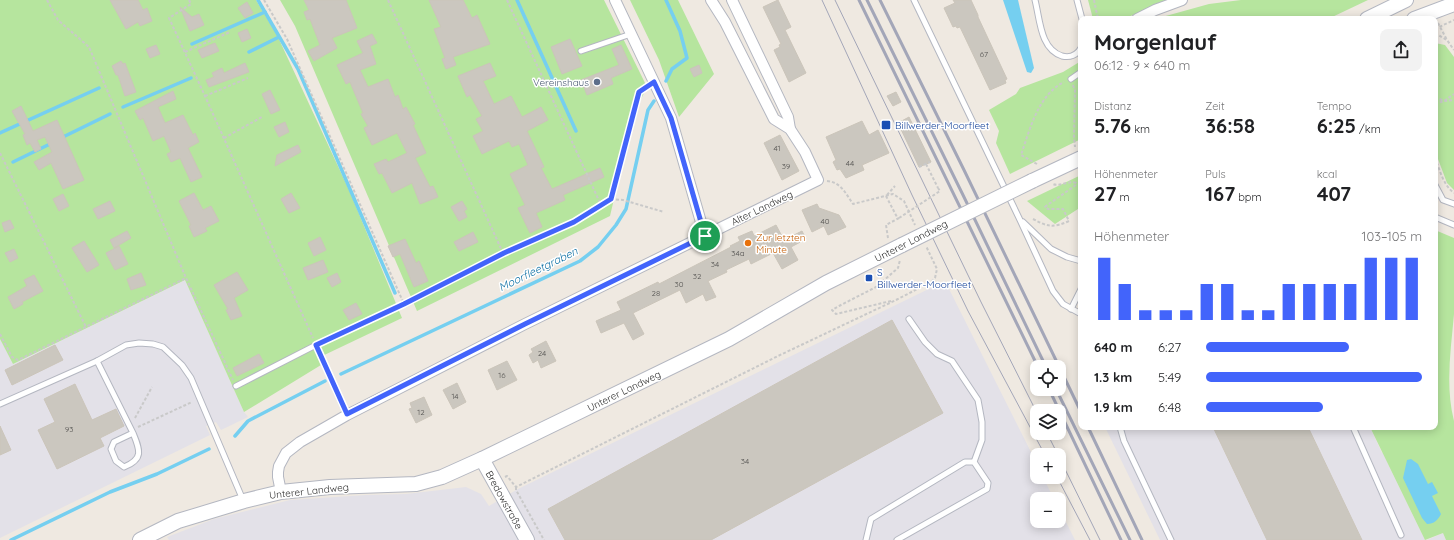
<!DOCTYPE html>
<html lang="de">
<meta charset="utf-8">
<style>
:root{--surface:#fff;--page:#f2f2f2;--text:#202124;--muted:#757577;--accent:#4264fb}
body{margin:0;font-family:Quicksand,sans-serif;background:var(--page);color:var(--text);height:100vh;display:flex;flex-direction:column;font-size:15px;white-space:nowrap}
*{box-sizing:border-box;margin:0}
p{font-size:13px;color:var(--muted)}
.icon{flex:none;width:22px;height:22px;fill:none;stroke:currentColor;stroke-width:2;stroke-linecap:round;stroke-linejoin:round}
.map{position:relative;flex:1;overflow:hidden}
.sheet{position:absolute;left:1078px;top:16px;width:360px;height:414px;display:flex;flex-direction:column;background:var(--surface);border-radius:8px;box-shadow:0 2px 10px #0003}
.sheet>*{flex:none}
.tools{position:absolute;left:1030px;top:360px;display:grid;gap:8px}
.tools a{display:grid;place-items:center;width:36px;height:36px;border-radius:8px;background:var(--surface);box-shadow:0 2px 10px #0003;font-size:20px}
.pin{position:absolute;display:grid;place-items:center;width:34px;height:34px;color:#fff;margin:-17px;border:2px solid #fff;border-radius:50%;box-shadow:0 1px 4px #0007}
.round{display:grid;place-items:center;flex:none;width:42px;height:42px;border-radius:8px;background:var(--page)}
.overview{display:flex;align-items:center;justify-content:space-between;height:68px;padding:0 16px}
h1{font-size:22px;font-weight:700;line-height:30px}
.figures{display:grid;grid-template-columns:repeat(3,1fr);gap:6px;height:68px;padding:4px 16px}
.figures div{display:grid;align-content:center}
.figures b{font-size:20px;font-weight:700}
.figures small{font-size:11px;font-weight:400}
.figures p{font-size:11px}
.chart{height:112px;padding:8px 16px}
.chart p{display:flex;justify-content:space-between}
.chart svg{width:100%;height:72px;margin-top:4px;stroke:var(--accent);stroke-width:6}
ul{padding:0 16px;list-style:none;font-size:13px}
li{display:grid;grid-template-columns:64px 48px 1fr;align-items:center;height:30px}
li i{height:10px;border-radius:5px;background:var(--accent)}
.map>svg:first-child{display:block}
</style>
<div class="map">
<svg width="1454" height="540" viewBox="0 0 1454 540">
<rect width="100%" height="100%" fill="#efe9e1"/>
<g fill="#e3e1e8">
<polygon points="185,280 244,412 248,417 221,430 216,422 206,426 210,435 0,538 0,339 13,364"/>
<polygon points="945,281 1037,464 1037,477 1043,477 1054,499 1037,499 1037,521 1059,521 1059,508 1075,540 169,540 167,537 214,519 290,500 366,495 406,494 466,487 481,494 489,506 518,489"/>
<polygon points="1105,427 1370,427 1382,453 1392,448 1387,462 1425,540 1160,540"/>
<polygon points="1443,533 1446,540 1427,540"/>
</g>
<g fill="#b6e59e">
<polygon points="0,0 256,0 277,35 350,192 402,318 318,358 321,365 244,412 185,280 13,364 0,339"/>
<polygon points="280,0 604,0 647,87 637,107 632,123 610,216 417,311 295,26"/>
<polygon points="630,0 678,0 714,74 679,117 659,60"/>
<polygon points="1088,0 1170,0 1123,19 1093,19"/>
<polygon points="1241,0 1368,0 1328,19 1155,19 1209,4"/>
<polygon points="1435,43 1445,45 1454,57 1454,190 1447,183 1435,151"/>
<polygon points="1081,61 1081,139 1010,174 996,143 999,131 989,110 1016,94 1020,88 1063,72"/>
<polygon points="1081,175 1081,207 1055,224 1027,201"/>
<path d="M 1435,230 L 1454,238 C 1454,263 1454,289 1454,314 C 1451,349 1445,386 1454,421 L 1454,540 L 1446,540 L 1443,533 L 1425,540 L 1370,427 L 1435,427 Z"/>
</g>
<g fill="#75cff0">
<polygon points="1003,0 1018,0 1034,68 1031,73 1027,72"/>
<path d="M 1411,459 L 1418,464 L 1428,484 L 1432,482 L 1438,493 L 1432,496 L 1441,514 C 1438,520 1434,524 1427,524 L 1422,518 L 1403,478 L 1407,460 Z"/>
</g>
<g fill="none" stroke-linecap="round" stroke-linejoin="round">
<g stroke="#75cff0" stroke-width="3.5">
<polyline points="258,0 298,69 395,293"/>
<polyline points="517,0 576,131"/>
<polyline points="192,44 265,12"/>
<polyline points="249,52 279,37"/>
<polyline points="666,81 672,69 687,58 680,31 666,0"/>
<polyline points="123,107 191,78"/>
<polyline points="0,133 99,88"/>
<polyline points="61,138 110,114"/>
<polyline points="13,162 52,143"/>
<polyline points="341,374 580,261 598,247 616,225 626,209 648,110 654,101"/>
<polyline points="235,436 248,421 325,381"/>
<polyline points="11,540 110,492 157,474 209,449"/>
</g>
</g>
<g fill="#cbc7bf" stroke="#cbc5ba">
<polygon points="110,0 138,0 143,10 147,8 152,21 140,26 138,22 126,29"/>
<polygon points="304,0 346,0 357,28 332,38 337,48 314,61 308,51 320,45 310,19 307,20 304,12 309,10"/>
<polygon points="429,0 463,0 472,18 477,15 490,44 453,57 456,65 446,69 442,59 445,58 434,29 441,27"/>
<polygon points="778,0 791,27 785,30 806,73 789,82 774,50 780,47 779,45 781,44 763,7"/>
<polygon points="953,0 971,0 978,15 978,17 1007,79 1005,80 1006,83 990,90 960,27 957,28 956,26 953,27 944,8 955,3"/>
<polygon points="247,2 253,13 245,18 238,8"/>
<polygon points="180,7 192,17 199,14 204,25 190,31"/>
<polygon points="247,29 251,38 242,42 238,33"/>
<polygon points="372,34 377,43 370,46 376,64 360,70 368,87 388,79 395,97 398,95 403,109 406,107 415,124 413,125 426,153 415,158 430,187 433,186 438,197 420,204 412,183 392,193 382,173 379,174 374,164 386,159 388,162 407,153 397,133 372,145 364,128 368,126 361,114 363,113 350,82 346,84 337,65 363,53 357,41"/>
<polygon points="570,39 582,66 562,74 551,47"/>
<polygon points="215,43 219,51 202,58 198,50"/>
<polygon points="156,45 160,54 150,58 146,49"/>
<polygon points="621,45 632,69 611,78 613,84 587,95 581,80 619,65 612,49"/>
<polygon points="121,61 123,64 125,63 136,92 125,96 118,75 116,75 112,66"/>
<polygon points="245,63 249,72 209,87 206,80 214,77 212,73 222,68 224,73"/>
<polygon points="490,63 496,76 483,81 494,104 511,96 522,117 541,107 548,120 527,131 544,167 541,168 552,189 600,168 604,177 563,195 565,200 536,213 542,227 530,233 518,208 525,205 510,174 528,165 519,144 512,147 509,141 482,154 473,136 483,131 476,119 482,116 470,95 467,97 458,76"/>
<polygon points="699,65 702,73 694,77 690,69"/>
<polygon points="270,90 280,110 271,114 262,94"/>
<polygon points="173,91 176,99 158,107 165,123 183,115 193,135 195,133 199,142 188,148 202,177 191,182 180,158 171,162 167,154 171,152 164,136 153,141 143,118 140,120 135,111"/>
<polygon points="896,92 901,102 893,106 887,96"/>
<polygon points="21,106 33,131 57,120 84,180 63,189 51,163 39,170 34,162 52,152 45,137 37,140 41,149 35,152 30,143 27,145 23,135 25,134 12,111"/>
<polygon points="909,117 931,162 919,167 898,123"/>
<polygon points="862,121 869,135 878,130 889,153 862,165 864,170 846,178 840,169 837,170 833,162 836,160 826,137"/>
<polygon points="285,122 289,132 279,137 274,127"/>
<polygon points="780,135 799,171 782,180 764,143"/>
<polygon points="298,145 301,152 275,166 277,155"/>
<polygon points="194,193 203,210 211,206 219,221 205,228 207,231 194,237 189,226 191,225 179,201"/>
<polygon points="291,193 300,208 289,213 281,199"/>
<polygon points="63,194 69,206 59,211 53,199"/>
<polygon points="110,201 115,211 98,219 93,209"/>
<polygon points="462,201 467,209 464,211 467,217 459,221 451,207"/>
<polygon points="817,204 819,208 839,215 846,227 828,235 824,226 812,232 802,210"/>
<polygon points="10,220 14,228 5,232 2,223"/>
<polygon points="776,225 784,240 802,231 806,239 791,247 798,260 782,269 773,253 751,264 749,259 726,270 727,272 708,281 716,297 706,301 703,294 686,303 680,290 633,313 644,334 633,340 624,323 601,333 596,321 621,310 617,302 658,282 659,284 731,247 730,246 740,241 738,237 752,231 754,236"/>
<polygon points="127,231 131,238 114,248 110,240"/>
<polygon points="473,232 478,242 459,251 454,242"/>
<polygon points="320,237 326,250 314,256 308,243"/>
<polygon points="405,239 416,263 419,261 428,281 414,287 400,254 393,257 388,246"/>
<polygon points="84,241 99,265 87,272 72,248"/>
<polygon points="119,246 128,264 115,270 106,253"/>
<polygon points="14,249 18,258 10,262 5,253"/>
<polygon points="323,260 328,272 308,280 303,268"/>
<polygon points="237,272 248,290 234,298 242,316 231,320 226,310 228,309 214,285"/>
<polygon points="141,273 146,285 131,290 127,279"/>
<polygon points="337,273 341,282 332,287 327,278"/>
<polygon points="34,275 43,291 22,302 23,304 14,309 8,297 27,286 24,280"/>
<polygon points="356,303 362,314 349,320 343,310"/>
<polygon points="892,320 943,413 711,540 565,540 548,509"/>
<polygon points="546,341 556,361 541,368 538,360 533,363 529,355 533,352 531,349"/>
<polygon points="55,345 63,360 12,385 5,370"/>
<polygon points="259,354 264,363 237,376 233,368"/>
<polygon points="507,361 517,380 497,390 488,370"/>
<polygon points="457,383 466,402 453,409 443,390"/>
<polygon points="75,384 92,420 116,409 124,426 100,438 104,446 57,469 38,430 55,422 44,399"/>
<polygon points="424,397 432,415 416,423 409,409 412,408 410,403"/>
<polygon points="0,426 11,450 0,455"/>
<polygon points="1213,427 1308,427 1362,540 1267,540"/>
</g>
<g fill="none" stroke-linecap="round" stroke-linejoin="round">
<defs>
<g id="lane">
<polyline points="914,0 1020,220 1053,291 1063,304 1081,314"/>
<path d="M 1035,0 C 1040,19 1040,49 1062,56 C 1070,58 1077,55 1081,48"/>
<polyline points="1077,0 1082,19"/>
<polyline points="581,51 631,34"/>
<polyline points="1071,79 1081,72"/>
<polyline points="1435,185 1443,200 1454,204"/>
<polyline points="1435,217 1454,225"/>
<polyline points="1023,222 1051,249 1067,257 1081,261"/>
<polyline points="1071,309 1081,289"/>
<polyline points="909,319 925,342 937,354 952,361 978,400 982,422 982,440 974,462"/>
<path d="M 97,361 L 133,433 L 114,442 L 111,449 L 116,461 L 124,467 C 144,459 140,450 133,433"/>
<polyline points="236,386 316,345 347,415"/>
<polyline points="0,404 97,361 126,345 139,343 153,344 163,347 182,365 191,378 243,500"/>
<polyline points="1120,427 1124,441 1171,540"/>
<polyline points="1353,427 1401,535"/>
<polyline points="866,540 871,519 965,462 974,462 988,483 987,489 897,540"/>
</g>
<g id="street">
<polyline points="615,0 671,118 705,236"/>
<polyline points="732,0 788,117 790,129"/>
<polyline points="1137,19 1155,10 1182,0"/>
<polyline points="281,492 278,477 278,472 279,466 286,453 300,442 347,415 525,324 818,180 805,152 790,129 774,119 725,22 711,0"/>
</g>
<g id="secondary">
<polyline points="1367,19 1406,0"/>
<polyline points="1414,19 1454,4"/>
<polyline points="1032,181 1081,158"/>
<polyline points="482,459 527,540"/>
<polyline points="140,540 178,521 244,501 281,492 330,487 416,484 442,477 482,459 729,339 826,283 902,245"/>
</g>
</defs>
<use href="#lane" stroke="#b4b7c1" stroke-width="7"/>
<use href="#street" stroke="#b4b7c1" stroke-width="12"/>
<use href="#secondary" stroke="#b4b7c1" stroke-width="16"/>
<g stroke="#c9c9c9" stroke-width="2" stroke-dasharray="3 2" stroke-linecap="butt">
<polyline points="47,0 58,20 89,47 186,278 233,380"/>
<polyline points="189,0 191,4 169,18 205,96 313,338"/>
<polyline points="264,0 287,39 404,304"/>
<polyline points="388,0 503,253"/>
<polyline points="507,0 601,205"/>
<polyline points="1094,0 1098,19"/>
<polyline points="1438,23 1447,40"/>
<polyline points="1435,29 1454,20"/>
<polyline points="1435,33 1447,40 1454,50"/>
<polyline points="185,52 230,32"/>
<polyline points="1073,85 1075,90 1074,137 1075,147"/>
<polyline points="205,96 248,78"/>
<polyline points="1435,97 1444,101 1454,100"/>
<polyline points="1435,104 1444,101 1454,94"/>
<polyline points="224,138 262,117"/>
<polyline points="0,153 86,327"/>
<path d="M 1435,158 C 1440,170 1443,185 1454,193"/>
<polyline points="926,164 938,188"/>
<path d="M 1037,164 L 1021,155 C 1030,129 1038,95 1064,82"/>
<polyline points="919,167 930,162"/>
<path d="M 827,181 C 841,182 846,194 853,204 L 893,194 L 904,201 L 915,225"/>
<polyline points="887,195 895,186"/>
<polyline points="886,196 898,219"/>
<polyline points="611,199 623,200 664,212"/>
<path d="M 1033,219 C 1048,227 1053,228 1069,221 L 1063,209 L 1048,209 L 1045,207 L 1046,206 L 1076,185 L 1076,183 C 1069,180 1060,187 1053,184"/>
<polyline points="888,238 886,225 899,218"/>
<polyline points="891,301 836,314 832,310 839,306 876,287 898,268 900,260"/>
<polyline points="0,334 12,357 18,360 186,278"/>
<polyline points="323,342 404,304 503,253 574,222 611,199 639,92 645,88"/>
<polyline points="135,418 152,387"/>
<polyline points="138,427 192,402"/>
<polyline points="505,477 507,476 516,487 778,356 896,300 931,282 935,278 937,269 926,246"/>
<polyline points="516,487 516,490 544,540"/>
</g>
<use href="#lane" stroke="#fff" stroke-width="5"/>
<use href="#street" stroke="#fff" stroke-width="10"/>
<use href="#secondary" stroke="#fff" stroke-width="14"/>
<g stroke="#a3a6b8" stroke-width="1">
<polyline points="822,0 912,195 968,311 1045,455"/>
<polyline points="835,0 981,302 1037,413"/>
<polyline points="1047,433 1058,455"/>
<polyline points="1059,457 1100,540"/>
<polyline points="1057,477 1090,540"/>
</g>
<g stroke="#a3a6b8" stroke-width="3">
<polyline points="859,0 1038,367"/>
<polyline points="867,0 963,195 1046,367"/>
<polyline points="880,0 964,170 1081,412"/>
<polyline points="1049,389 1121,540"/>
<polyline points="1056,389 1130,540"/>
<polyline points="1088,427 1142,540"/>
</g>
<defs>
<polyline id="secondary-bridge" points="902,245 1032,181"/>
</defs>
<use href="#secondary-bridge" stroke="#b4b7c1" stroke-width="16" stroke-linecap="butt"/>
<polyline stroke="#c9c9c9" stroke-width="2" stroke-dasharray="3 2" stroke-linecap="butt" points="899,218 940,191 938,188"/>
<use href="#secondary-bridge" stroke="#fff" stroke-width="14"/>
</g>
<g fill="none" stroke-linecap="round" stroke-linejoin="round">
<defs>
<polygon id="route" points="654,82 671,118 705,236 525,324 347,414 316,345 404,304 504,253 574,222 611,199 639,92"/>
</defs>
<use href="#route" stroke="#fff" stroke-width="8"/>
<use href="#route" stroke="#4264fb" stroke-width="5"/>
</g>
<circle fill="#5c6f8a" stroke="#fff" stroke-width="1.5" cx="597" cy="82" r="4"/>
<g fill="#1a4fb4" stroke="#fff" stroke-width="1.5">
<rect x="881" y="120" width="10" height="10" rx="2"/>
<rect x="865" y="274" width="8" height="8" rx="2"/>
</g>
<circle fill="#e8710a" stroke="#fff" stroke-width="1.5" cx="748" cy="243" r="4"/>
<g text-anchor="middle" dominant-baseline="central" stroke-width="3" stroke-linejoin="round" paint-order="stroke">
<g font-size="8" fill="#555452">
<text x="984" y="54">67</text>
<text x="777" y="148">41</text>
<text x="850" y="163">44</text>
<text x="786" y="166">39</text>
<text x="825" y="221">40</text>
<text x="738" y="253">34a</text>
<text x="715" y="264">34</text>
<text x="697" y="276">32</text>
<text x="679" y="284">30</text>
<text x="656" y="293">28</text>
<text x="542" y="353">24</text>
<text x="502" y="375">16</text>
<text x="455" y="396">14</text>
<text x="421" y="412">12</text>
<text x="69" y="429">93</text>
<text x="745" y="461">34</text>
</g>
<g font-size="10" fill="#4e5e75" stroke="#fff" text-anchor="end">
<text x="589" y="82">Vereinshaus</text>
</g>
<g font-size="10" fill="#164399" stroke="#fff" text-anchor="start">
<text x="895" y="125">Billwerder-Moorfleet</text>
<text x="877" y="272">S<tspan x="877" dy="12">Billwerder-Moorfleet</tspan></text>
</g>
<g font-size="10" fill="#2e2e2e" stroke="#fff">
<text transform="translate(762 208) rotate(-26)">Alter Landweg</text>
<text transform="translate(911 241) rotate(-27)">Unterer Landweg</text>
<text transform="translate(624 391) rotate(-26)">Unterer Landweg</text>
<text transform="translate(309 491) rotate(-6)">Unterer Landweg</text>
<text transform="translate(504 500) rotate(61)">Bredowstraße</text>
</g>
<g font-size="10" fill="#c56008" stroke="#fff" text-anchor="start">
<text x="756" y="237">Zur letzten<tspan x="756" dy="12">Minute</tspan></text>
</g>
<g font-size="11" font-style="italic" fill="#0d6fa3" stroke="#fff">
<text transform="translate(538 269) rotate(-26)">Moorfleetgraben</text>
</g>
</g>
</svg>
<div class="tools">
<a><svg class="icon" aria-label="locate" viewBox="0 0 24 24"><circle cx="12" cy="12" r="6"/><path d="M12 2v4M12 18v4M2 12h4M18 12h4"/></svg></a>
<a><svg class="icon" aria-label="layers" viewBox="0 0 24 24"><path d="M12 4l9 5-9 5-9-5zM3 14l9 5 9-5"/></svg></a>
<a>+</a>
<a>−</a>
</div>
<div class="pin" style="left:705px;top:236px;background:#1e9e55"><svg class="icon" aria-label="arrive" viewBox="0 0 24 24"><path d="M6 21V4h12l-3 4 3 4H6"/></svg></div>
<section class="sheet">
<div class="overview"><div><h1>Morgenlauf</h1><p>06:12 · 9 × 640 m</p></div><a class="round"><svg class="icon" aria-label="share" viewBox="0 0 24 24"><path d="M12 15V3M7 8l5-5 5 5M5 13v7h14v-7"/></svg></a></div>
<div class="figures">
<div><p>Distanz</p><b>5.76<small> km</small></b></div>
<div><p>Zeit</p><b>36:58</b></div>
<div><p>Tempo</p><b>6:25<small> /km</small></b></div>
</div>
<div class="figures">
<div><p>Höhenmeter</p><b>27<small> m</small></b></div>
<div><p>Puls</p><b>167<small> bpm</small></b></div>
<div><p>kcal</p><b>407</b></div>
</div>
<div class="chart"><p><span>Höhenmeter</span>103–105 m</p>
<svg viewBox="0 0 160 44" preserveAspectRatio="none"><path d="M5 44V6M15 44V22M25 44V38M35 44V38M45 44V38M55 44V22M65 44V22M75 44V38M85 44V38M95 44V22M105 44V22M115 44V22M125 44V22M135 44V6M145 44V6M155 44V6"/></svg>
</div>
<ul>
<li><b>640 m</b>6:27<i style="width:66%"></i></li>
<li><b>1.3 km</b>5:49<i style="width:100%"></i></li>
<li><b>1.9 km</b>6:48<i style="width:54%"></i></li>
</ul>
</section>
</div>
